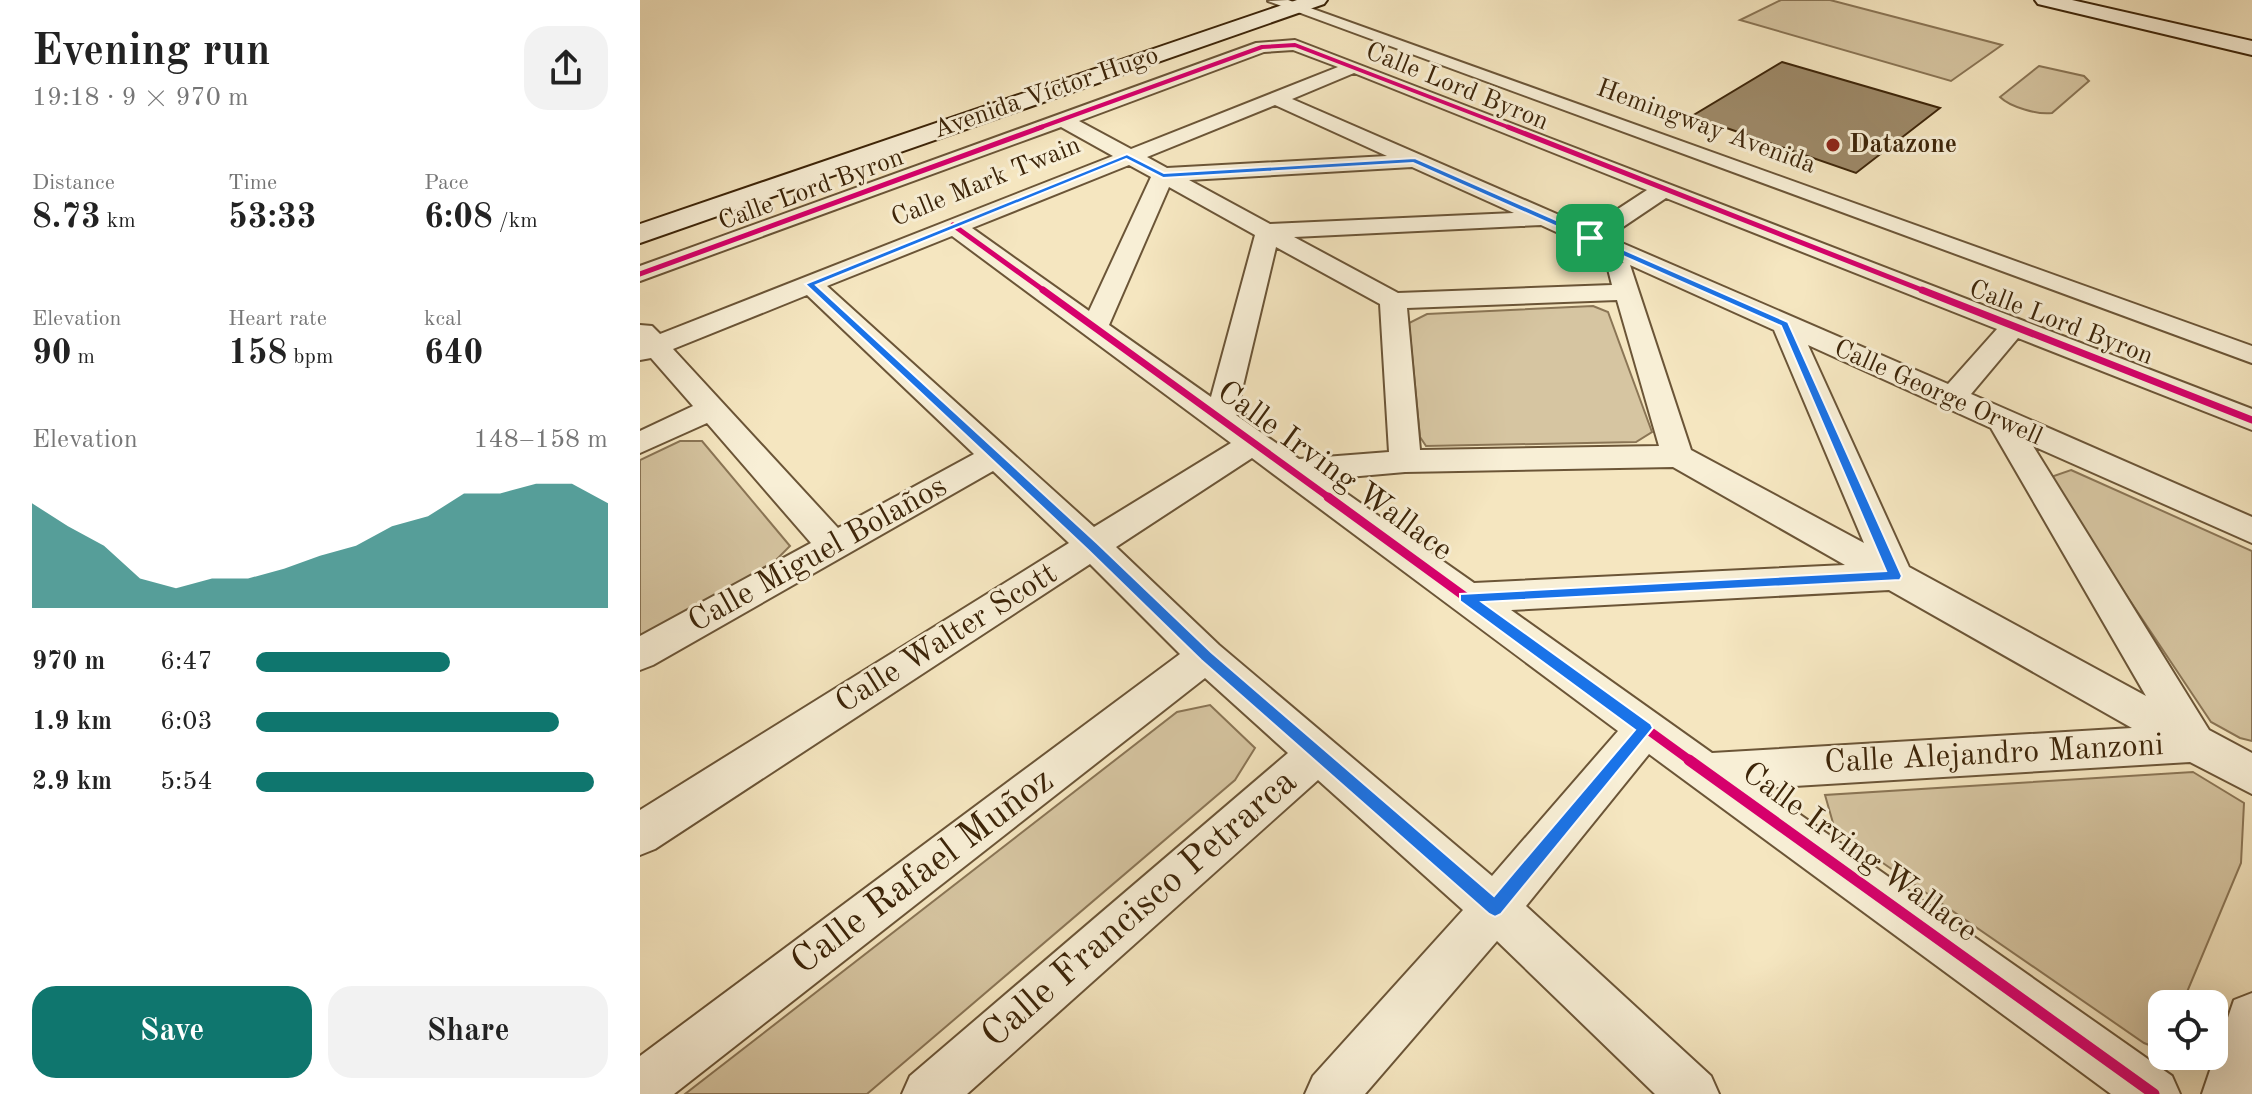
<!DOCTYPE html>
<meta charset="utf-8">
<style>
:root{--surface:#fff;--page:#f2f2f2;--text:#222;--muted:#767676;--accent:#0f766e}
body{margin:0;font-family:"Old Standard TT",serif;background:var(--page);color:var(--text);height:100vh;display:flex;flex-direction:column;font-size:30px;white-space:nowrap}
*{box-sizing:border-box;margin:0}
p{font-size:26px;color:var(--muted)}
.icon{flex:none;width:44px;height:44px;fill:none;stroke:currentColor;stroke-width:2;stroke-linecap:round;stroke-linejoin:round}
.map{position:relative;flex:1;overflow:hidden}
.drawer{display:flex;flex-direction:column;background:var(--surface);width:640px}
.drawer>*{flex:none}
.controls{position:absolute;left:1508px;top:990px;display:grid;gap:16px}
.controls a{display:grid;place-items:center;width:80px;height:80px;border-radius:16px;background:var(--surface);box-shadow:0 8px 32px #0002;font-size:40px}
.pin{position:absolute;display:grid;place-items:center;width:68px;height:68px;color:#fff;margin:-34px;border-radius:16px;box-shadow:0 4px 12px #0006}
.round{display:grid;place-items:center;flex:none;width:84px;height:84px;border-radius:24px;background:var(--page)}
.summary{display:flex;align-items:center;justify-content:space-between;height:136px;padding:0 32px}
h1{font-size:44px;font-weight:700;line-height:60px}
.metrics{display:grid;grid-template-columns:repeat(3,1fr);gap:12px;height:136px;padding:8px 32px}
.metrics div{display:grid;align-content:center}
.metrics b{font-size:34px;font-weight:700}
.metrics small{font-size:22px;font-weight:400}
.metrics p{font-size:22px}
.chart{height:224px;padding:16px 32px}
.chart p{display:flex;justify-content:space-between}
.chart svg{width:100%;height:144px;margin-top:8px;fill:var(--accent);opacity:.7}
.primary-button{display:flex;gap:16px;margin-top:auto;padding:16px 32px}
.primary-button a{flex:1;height:92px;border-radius:24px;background:var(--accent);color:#fff;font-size:32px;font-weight:700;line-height:92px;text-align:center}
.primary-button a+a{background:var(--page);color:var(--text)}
ul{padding:0 32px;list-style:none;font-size:26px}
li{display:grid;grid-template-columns:128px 96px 1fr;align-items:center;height:60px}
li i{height:20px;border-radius:10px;background:var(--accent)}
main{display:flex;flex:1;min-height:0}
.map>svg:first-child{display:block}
</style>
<main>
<section class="drawer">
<div class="summary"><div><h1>Evening run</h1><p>19:18 · 9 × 970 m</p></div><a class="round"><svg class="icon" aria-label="share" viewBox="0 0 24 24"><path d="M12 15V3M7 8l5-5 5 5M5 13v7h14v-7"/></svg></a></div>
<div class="metrics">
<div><p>Distance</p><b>8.73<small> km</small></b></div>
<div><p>Time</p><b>53:33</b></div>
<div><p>Pace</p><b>6:08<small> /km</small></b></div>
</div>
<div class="metrics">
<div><p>Elevation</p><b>90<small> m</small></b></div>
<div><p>Heart rate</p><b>158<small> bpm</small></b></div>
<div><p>kcal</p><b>640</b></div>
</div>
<div class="chart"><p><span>Elevation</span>148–158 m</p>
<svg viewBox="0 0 160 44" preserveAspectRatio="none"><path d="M0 44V12L10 19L20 25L30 35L40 38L50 35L60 35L70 32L80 28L90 25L100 19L110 16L120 9L130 9L140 6L150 6L160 12V44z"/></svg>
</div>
<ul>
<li><b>970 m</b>6:47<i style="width:55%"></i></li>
<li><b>1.9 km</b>6:03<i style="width:86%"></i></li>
<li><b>2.9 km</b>5:54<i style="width:96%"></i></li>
</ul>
<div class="primary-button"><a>Save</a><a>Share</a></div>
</section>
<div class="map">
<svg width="1612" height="1094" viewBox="0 0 1612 1094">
<rect width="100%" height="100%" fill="#f5e6c0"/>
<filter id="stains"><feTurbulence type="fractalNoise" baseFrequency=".0025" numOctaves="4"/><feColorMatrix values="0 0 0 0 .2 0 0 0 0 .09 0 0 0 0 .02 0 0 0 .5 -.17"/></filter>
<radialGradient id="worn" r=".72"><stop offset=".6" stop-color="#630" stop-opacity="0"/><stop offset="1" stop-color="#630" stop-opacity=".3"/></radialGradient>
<g fill="#d6c5a1" stroke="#8a7555" stroke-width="2">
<polygon points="1141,0 1190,0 1362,45 1311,81 1100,20"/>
<path d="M 1399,66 L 1444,76 L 1449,81 L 1412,113 C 1398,115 1370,107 1360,97 Z"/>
<polygon points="953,306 968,312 1012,432 996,442 786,446 780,437 769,323 787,314"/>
<polygon points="40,441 62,441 150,546 122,574 0,639 0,460"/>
<polygon points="1431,470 1612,551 1612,741 1600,738 1571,722 1408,478"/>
<polygon points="570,705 615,748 595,780 227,1094 45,1094 537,712"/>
<polygon points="1553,772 1604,803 1601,863 1542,1004 1522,1004 1522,1050 1504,1043 1195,830 1185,795"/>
</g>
<polygon fill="#9d8968" stroke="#3d2509" stroke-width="2" points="1142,62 1300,108 1216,173 1052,116"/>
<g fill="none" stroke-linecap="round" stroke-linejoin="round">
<defs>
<g id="street">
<polygon points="648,0 1612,346 1612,363 628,1"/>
<path d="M 655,40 L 1612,409 L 1612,430 L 1378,338 L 1331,394 L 1612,517 L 1612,543 L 1393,446 L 1569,730 L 1612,753 L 1612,794 L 1550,762 L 1122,788 L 1532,1076 L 1540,1094 L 1471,1094 L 1009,754 L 886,906 L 1071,1076 L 1079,1094 L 1015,1094 L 857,941 L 725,1094 L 665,1094 L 673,1076 L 823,910 L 678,780 L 327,1094 L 262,1094 L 270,1076 L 648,753 L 565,678 L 34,1094 L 0,1094 L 0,1056 L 540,654 L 450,564 L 15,849 L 0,855 L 0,810 L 429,543 L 353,471 L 13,665 L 0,670 L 0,636 L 171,543 L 67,423 L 0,453 L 0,431 L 53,406 L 11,358 L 0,360 L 0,325 L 12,326 L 20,334 L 473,156 L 421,127 L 0,281 L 0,266 L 616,43 ZM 653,50 L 698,67 L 491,149 L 439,121 L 624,52 ZM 714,73 L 1007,190 L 949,228 L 652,99 ZM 635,105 L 747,156 L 527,168 L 507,157 ZM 489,165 L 511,177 L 449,311 L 332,228 ZM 772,167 L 874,213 L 630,224 L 549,180 ZM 529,187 L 615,235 L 571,397 L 469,325 ZM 1026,198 L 1357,329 L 1308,384 L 968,237 ZM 901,225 L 984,263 L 971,264 L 968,269 L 972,285 L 758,293 L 654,237 ZM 312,236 L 591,443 L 454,527 L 187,286 ZM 636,247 L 740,304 L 749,452 L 659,459 L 596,415 ZM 990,265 L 1134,330 L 1224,543 L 1051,450 ZM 167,295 L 334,454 L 198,528 L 33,349 ZM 977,300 L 1019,446 L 780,450 L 767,308 ZM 1168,345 L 1351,428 L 1506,696 L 1269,567 ZM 612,458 L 978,731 L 852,876 L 579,645 L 476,547 ZM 1033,467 L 1205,565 L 834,583 L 686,479 L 765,472 ZM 1249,590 L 1492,728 L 1072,753 L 871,610 Z"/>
<polygon points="1612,993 1612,1094 1562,1094 1594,1000"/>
</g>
<g id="secondary">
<polygon points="657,0 687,0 684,4 0,243 0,224"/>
<polygon points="1395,0 1432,0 1612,41 1612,55 1398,4"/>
</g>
</defs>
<use href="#street" stroke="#6b5537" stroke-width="4"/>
<use href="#secondary" stroke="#3d2509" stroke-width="4"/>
<use href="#street" fill="#f8efd6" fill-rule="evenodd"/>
<use href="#secondary" fill="#f8efd6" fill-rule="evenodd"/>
<defs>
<polyline id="cycleway-far4" points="396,129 622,47 655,45 873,129"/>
<g id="cycleway-far3">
<polyline points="868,127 1287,292"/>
<polyline points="313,225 406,292"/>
<polyline points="0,274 402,127"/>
</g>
<g id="cycleway-far2">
<polyline points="403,290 691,499"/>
<polyline points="1282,290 1612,420"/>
</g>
<polyline id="cycleway-far1" points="688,497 1052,762"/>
<polyline id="cycleway" points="1049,760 1514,1094"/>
</defs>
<use href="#cycleway-far4" stroke="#f8efd6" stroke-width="7"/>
<use href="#cycleway-far3" stroke="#f8efd6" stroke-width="8"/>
<use href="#cycleway-far2" stroke="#f8efd6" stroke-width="11"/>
<use href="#cycleway-far1" stroke="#f8efd6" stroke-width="14"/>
<use href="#cycleway" stroke="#f8efd6" stroke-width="16"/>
<use href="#cycleway-far4" stroke="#d6006c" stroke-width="4"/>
<use href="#cycleway-far3" stroke="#d6006c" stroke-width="5"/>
<use href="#cycleway-far2" stroke="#d6006c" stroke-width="7"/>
<use href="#cycleway-far1" stroke="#d6006c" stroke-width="9"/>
<use href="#cycleway" stroke="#d6006c" stroke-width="11"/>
</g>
<path fill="#1a73e8" stroke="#fff" stroke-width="2" fill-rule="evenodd" d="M 487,154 L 524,173 L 775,158 L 1148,322 L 1262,576 L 1260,580 L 842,602 L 1011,724 L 1013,728 L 861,914 L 855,917 L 849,914 L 561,660 L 448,550 L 165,284 ZM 486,159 L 523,178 L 773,163 L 1141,326 L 1246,571 L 820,594 L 820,601 L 995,730 L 854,896 L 571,652 L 457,543 L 176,285 Z"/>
<circle fill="#8f2418" stroke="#f8efd6" stroke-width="3" cx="1193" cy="145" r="8"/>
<g text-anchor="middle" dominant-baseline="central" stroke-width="6" stroke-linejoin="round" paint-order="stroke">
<g font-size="26" fill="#3d2509" stroke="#f8efd6">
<text transform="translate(817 87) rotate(22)">Calle Lord Byron</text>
<text transform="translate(406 93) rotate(-19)">Avenida Víctor Hugo</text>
<text transform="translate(1066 127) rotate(20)">Hemingway Avenida</text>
<text transform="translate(346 182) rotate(-22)">Calle Mark Twain</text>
<text transform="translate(171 190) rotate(-20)">Calle Lord Byron</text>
<text transform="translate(1421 323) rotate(21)">Calle Lord Byron</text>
<text transform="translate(1298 393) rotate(24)">Calle George Orwell</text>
</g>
<g font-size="26" font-weight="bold" fill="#3d2509" stroke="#f8efd6" text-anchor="start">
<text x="1209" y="145">Datazone</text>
</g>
<g font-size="32" fill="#3d2509" stroke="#f8efd6">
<text transform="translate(694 472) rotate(36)">Calle Irving Wallace</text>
<text transform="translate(178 555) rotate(-29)">Calle Miguel Bolaños</text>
<text transform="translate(307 639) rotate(-32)">Calle Walter Scott</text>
<text transform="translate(1354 755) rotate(-3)">Calle Alejandro Manzoni</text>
<text transform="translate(1219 853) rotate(36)">Calle Irving Wallace</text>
</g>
<g font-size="38" fill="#3d2509" stroke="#f8efd6">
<text transform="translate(283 872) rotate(-37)">Calle Rafael Muñoz</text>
<text transform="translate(500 909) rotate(-41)">Calle Francisco Petrarca</text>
</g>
</g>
<rect width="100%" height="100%" filter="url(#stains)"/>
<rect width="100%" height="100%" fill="url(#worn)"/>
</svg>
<div class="controls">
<a><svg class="icon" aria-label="locate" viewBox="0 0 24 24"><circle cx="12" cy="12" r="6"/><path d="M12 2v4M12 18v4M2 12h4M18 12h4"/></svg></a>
</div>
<div class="pin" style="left:950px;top:238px;background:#1e9e55"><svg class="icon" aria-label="arrive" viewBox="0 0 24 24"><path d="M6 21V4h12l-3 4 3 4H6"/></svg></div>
</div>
</main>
